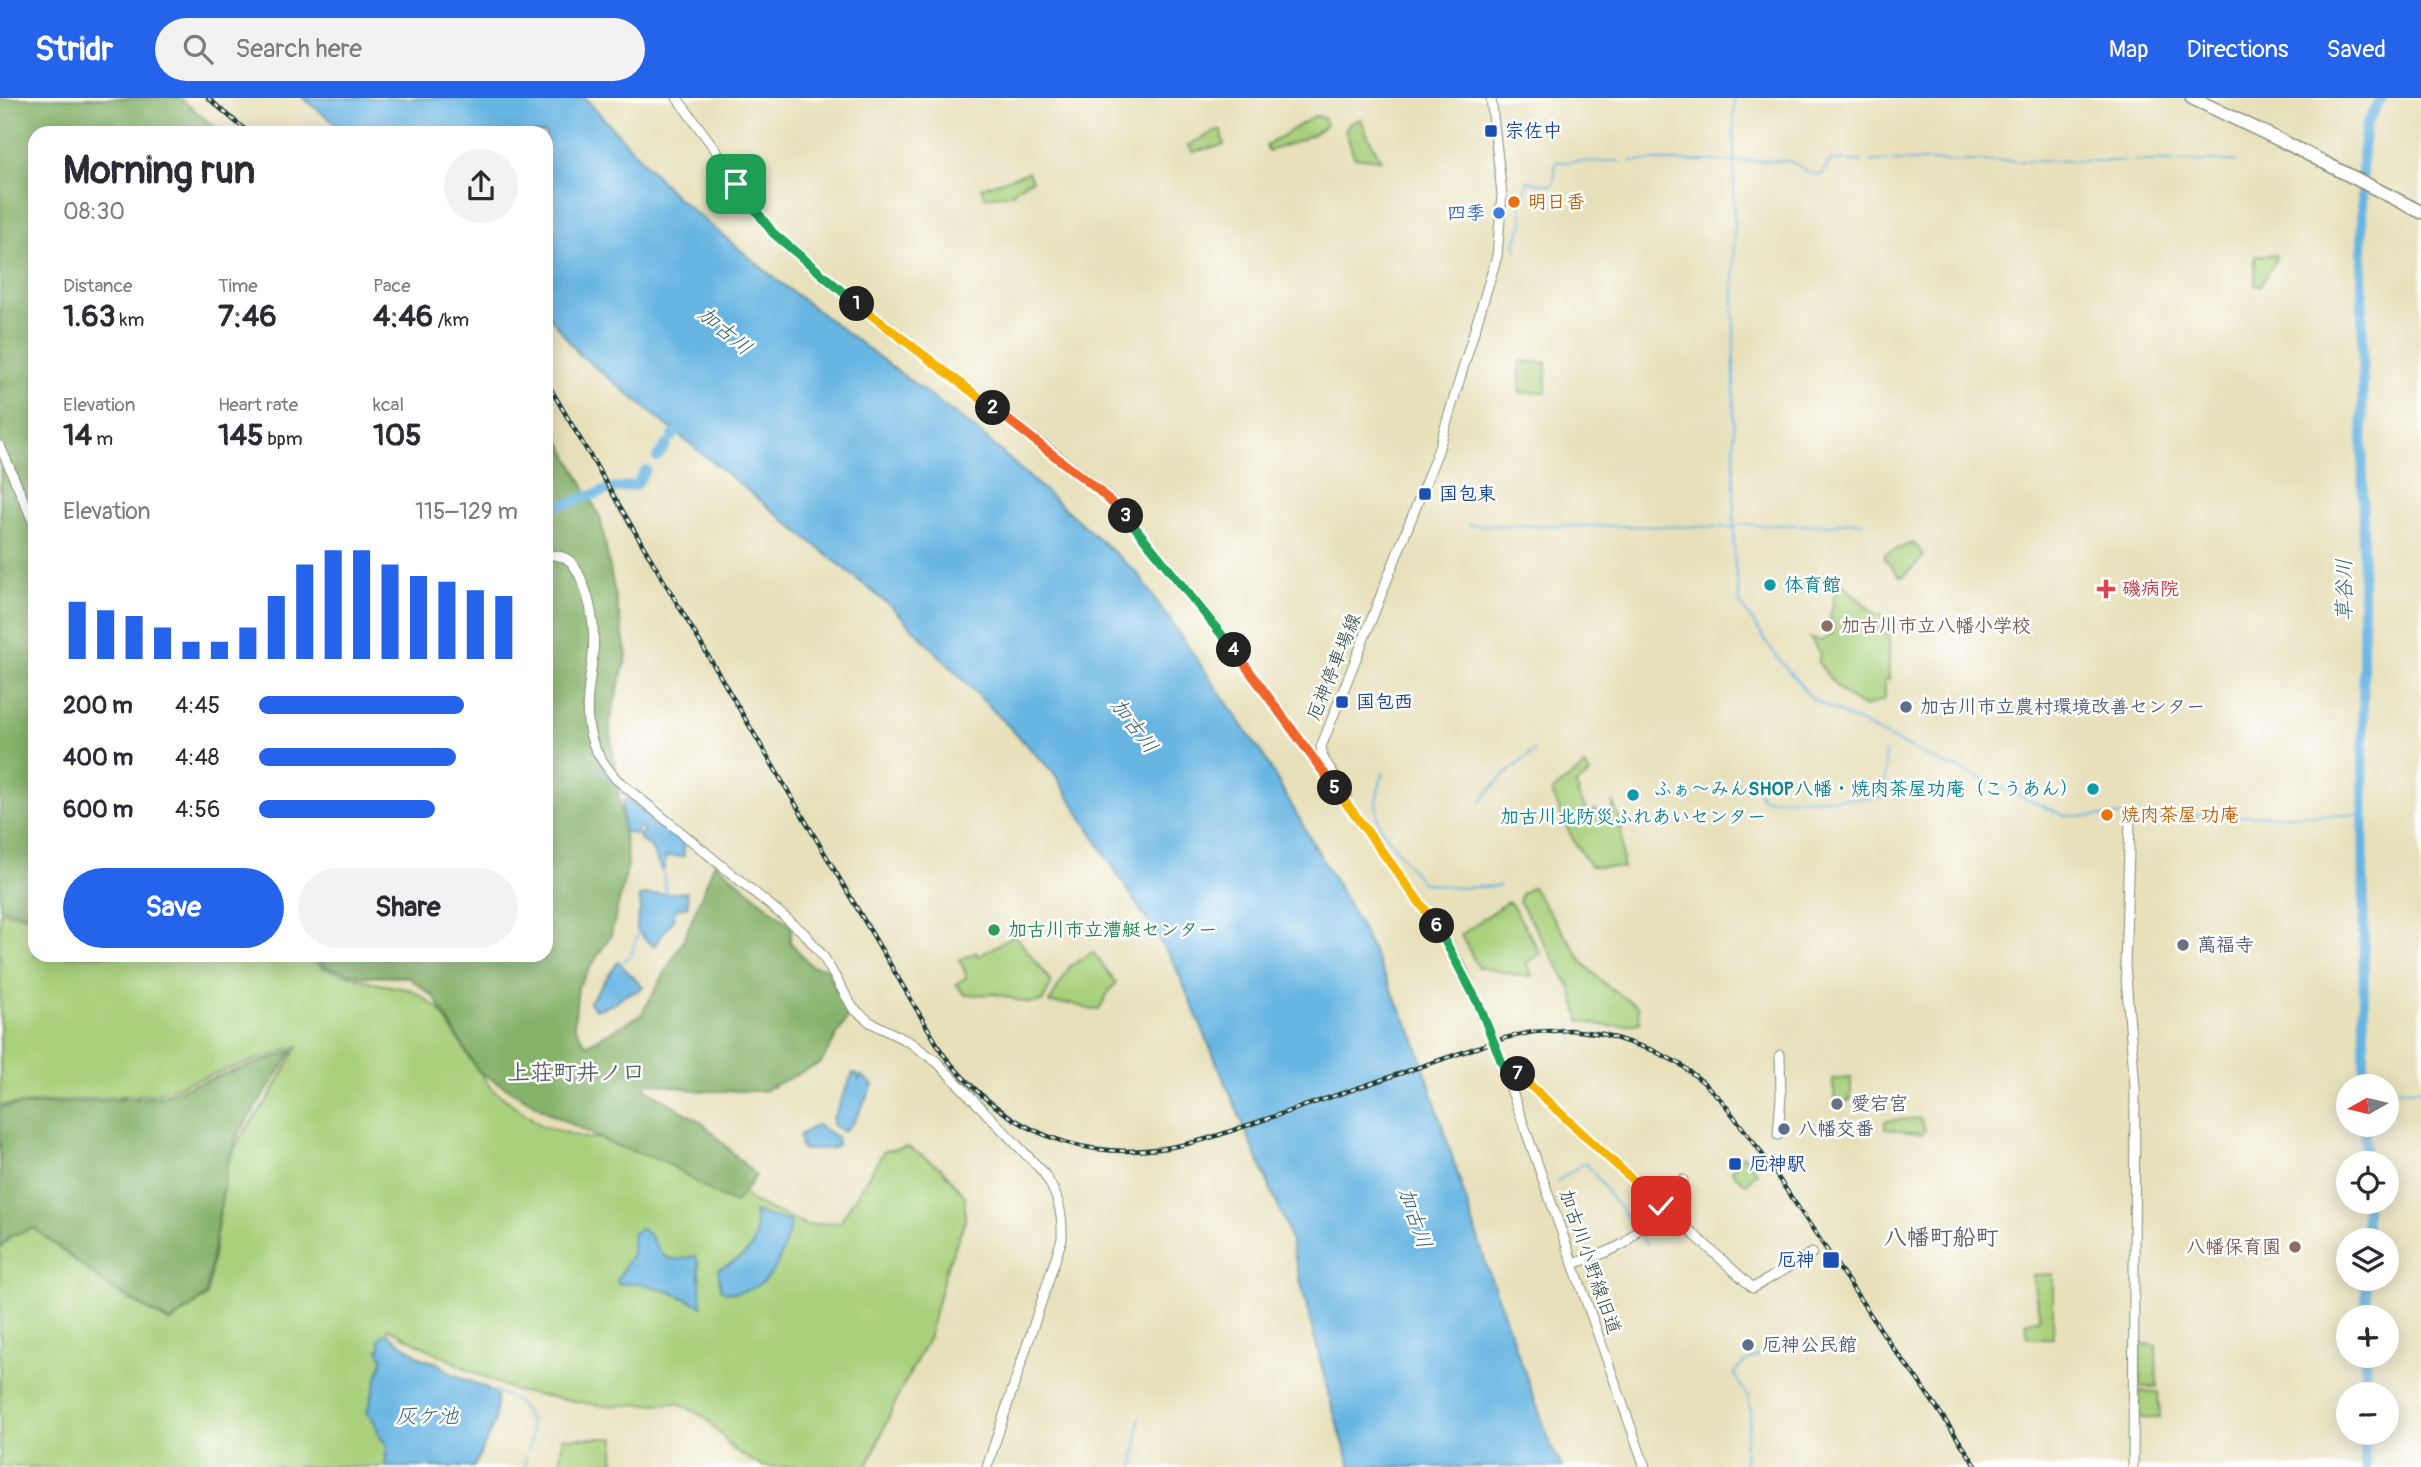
<!DOCTYPE html>
<meta charset="utf-8">
<style>
:root{--surface:#fff;--page:#f2f2f3;--text:#2b2b33;--muted:#7c7c81;--accent:#2563eb}
body{margin:0;font-family:Pangolin,"Klee One",sans-serif;background:var(--page);color:var(--text);height:100vh;display:flex;flex-direction:column;font-size:26px;white-space:nowrap}
*{box-sizing:border-box;margin:0}
p{font-size:23px;color:var(--muted)}
.icon{flex:none;width:38px;height:38px;fill:none;stroke:currentColor;stroke-width:2;stroke-linecap:round;stroke-linejoin:round}
.map{position:relative;flex:1;overflow:hidden}
.side{position:absolute;left:28px;top:28px;width:525px;height:836px;display:flex;flex-direction:column;background:var(--surface);border-radius:21px;box-shadow:0 4px 18px #0003}
.side>*{flex:none}
.needle{width:46px;rotate:262deg}
.controls{position:absolute;left:2336px;top:976px;display:grid;gap:14px}
.controls a{display:grid;place-items:center;width:63px;height:63px;border-radius:50%;background:var(--surface);box-shadow:0 4px 18px #0003;font-size:35px}
.pin{position:absolute;display:grid;place-items:center;width:60px;height:60px;color:#fff;margin:-30px;border-radius:14px;box-shadow:0 4px 10px #0006}
.km{position:absolute;width:35px;height:35px;margin:-18px;border-radius:50%;background:#222;color:#fff;font-size:19px;line-height:35px;text-align:center}
.round{display:grid;place-items:center;flex:none;width:74px;height:74px;border-radius:37px;background:var(--page)}
.overview{display:flex;align-items:center;justify-content:space-between;height:119px;padding:0 35px}
h1{font-size:38px;font-weight:700;line-height:52px}
.metrics{display:grid;grid-template-columns:repeat(3,1fr);gap:10px;height:119px;padding:7px 35px}
.metrics div{display:grid;align-content:center}
.metrics b{font-size:30px;font-weight:700}
.metrics small{font-size:19px;font-weight:400}
.metrics p{font-size:19px}
.chart{height:196px;padding:14px 35px}
.chart p{display:flex;justify-content:space-between}
.chart svg{width:100%;height:126px;margin-top:7px;stroke:var(--accent);stroke-width:6}
.cta{display:flex;gap:14px;margin-top:auto;padding:14px 35px}
.cta a{flex:1;height:80px;border-radius:42px;background:var(--accent);color:#fff;font-size:28px;font-weight:700;line-height:80px;text-align:center}
.cta a+a{background:var(--page);color:var(--text)}
ul{padding:0 35px;list-style:none;font-size:23px}
li{display:grid;grid-template-columns:112px 84px 1fr;align-items:center;height:52px}
li i{height:18px;border-radius:9px;background:var(--accent)}
header{display:flex;align-items:center;gap:42px;box-sizing:border-box;height:98px;padding:0 35px;background:var(--accent);color:#fff}
header strong{font-size:33px}
nav{display:flex;gap:38px;margin-inline-start:auto;font-size:24px}
.search{width:490px;height:63px;background:var(--page);display:flex;align-items:center;gap:18px;box-sizing:border-box;padding:0 24px;border-radius:38px;color:var(--muted);font-size:26px}
.map>svg:first-child{display:block}
</style>
<header>
<strong>Stridr</strong>
<div class="search"><svg class="icon" aria-label="search" viewBox="0 0 24 24"><circle cx="10" cy="10" r="6"/><path d="M15 15l6 6"/></svg>Search here</div>
<nav><a>Map</a><a>Directions</a><a>Saved</a></nav>
</header>
<div class="map">
<svg width="2421" height="1369" viewBox="0 0 2421 1369">
<rect width="100%" height="100%" fill="#fff"/>
<filter id="ink" filterUnits="userSpaceOnUse"><feTurbulence type="fractalNoise" baseFrequency=".0143" numOctaves="2"/><feDisplacementMap in="SourceGraphic" scale="14" xChannelSelector="R" yChannelSelector="G"/><feConvolveMatrix kernelMatrix="1 2 1 2 8 2 1 2 1" color-interpolation-filters="sRGB"/></filter>
<filter id="wash" filterUnits="userSpaceOnUse"><feTurbulence type="fractalNoise" baseFrequency=".00686" numOctaves="4" result="noise"/><feDisplacementMap in="SourceGraphic" scale="28" xChannelSelector="R" yChannelSelector="G"/><feGaussianBlur stdDeviation="1.57" result="paint"/><feColorMatrix in="noise" values="0 0 0 0 0 0 0 0 0 0 0 0 0 0 0 0 0 1.4 0 .05"/><feComposite in="paint" operator="in"/></filter>
<g filter="url(#wash)">
<rect width="100%" height="100%" fill="#e7e0ba"/>
<g fill="#a9d07b" stroke="#648658" stroke-width="2">
<path d="M 1318,18 L 1324,20 L 1326,27 C 1310,41 1288,46 1269,53 L 1266,48 L 1313,19 Z"/>
<polygon points="1361,21 1368,38 1381,62 1354,59 1345,31 1350,25"/>
<polygon points="1218,32 1221,32 1224,47 1193,54 1188,47"/>
<polygon points="1028,74 1032,82 1021,87 1011,96 985,99 981,90"/>
<polygon points="2258,157 2276,157 2277,160 2260,188 2255,187 2255,159"/>
<polygon points="1520,263 1546,265 1546,294 1520,295"/>
<polygon points="1912,445 1916,447 1924,458 1904,478 1900,478 1884,461 1885,456"/>
<path d="M 1837,481 L 1875,516 L 1881,516 L 1886,522 L 1887,538 L 1889,538 L 1889,581 L 1885,581 L 1885,601 L 1866,609 C 1841,598 1833,585 1818,564 L 1820,556 L 1810,540 L 1821,543 L 1833,535 L 1834,527 L 1830,521 Z"/>
<path d="M 1585,668 L 1590,676 L 1575,687 L 1579,694 L 1577,696 L 1589,715 L 1596,712 L 1602,723 L 1611,718 L 1613,705 L 1614,707 L 1620,722 L 1614,723 L 1615,729 L 1621,729 L 1623,770 L 1590,768 C 1574,746 1561,719 1552,693 Z"/>
<polygon points="1532,789 1586,868 1606,887 1638,909 1640,925 1611,929 1580,923 1571,890 1519,803 1522,795"/>
<polygon points="1507,804 1512,807 1541,856 1526,865 1532,877 1528,879 1478,869 1461,837"/>
<polygon points="0,814 35,819 35,858 306,858 323,870 379,886 412,892 439,911 470,961 493,992 542,1028 585,1040 632,1043 726,1079 754,1105 807,1127 840,1124 884,1053 908,1049 941,1070 965,1098 965,1123 946,1171 928,1241 899,1296 867,1369 763,1369 734,1352 705,1319 678,1305 604,1308 515,1293 471,1273 388,1230 390,1344 387,1369 0,1369 0,1150 11,1138 33,1130 110,1190 170,1225 207,1198 227,1066 242,1037 269,1000 298,948 154,996 0,1007"/>
<polygon points="1015,837 1050,882 1051,887 1042,904 1028,905 997,896 965,897 956,886 966,880 965,873 959,862 977,854 977,859"/>
<polygon points="1093,854 1116,885 1109,893 1099,911 1093,912 1072,906 1049,905 1070,868"/>
<polygon points="1851,980 1851,1001 1840,1008 1839,1004 1835,1004 1833,981"/>
<polygon points="1920,1020 1925,1033 1922,1036 1885,1031 1885,1023"/>
<polygon points="1743,1057 1757,1074 1747,1086 1735,1077 1732,1072"/>
<polygon points="2053,1176 2053,1240 2028,1240 2025,1225 2040,1220 2032,1177"/>
<polygon points="2140,1246 2156,1247 2157,1289 2140,1289"/>
<polygon points="2140,1293 2158,1294 2160,1320 2140,1320"/>
<polygon points="562,1340 615,1340 613,1369 560,1369"/>
</g>
<g fill="#86b26b" stroke="#527850" stroke-width="2">
<polygon points="0,0 180,0 222,35 35,35 35,817 0,811"/>
<polygon points="546,316 600,419 627,558 609,624 628,766 611,837 578,889 574,927 586,947 641,917 684,841 715,764 792,829 790,844 811,868 827,870 848,919 821,965 763,993 701,993 647,984 645,990 704,1026 756,1078 735,1105 717,1097 665,1064 611,1046 549,1015 478,973 435,900 408,879 361,878 324,868 312,858 546,858"/>
<polygon points="293,953 239,1035 227,1065 206,1197 170,1224 110,1189 34,1130 10,1138 0,1149 0,1009 157,999"/>
</g>
<g fill="#68b5e2" stroke="#44798b" stroke-width="2">
<polygon points="303,0 585,0 675,98 778,183 981,336 1137,475 1263,657 1361,829 1415,941 1487,1169 1552,1350 1562,1369 1351,1369 1331,1306 1287,1129 1175,867 1054,675 894,511 579,256 546,214 546,35 347,35"/>
<polygon points="628,701 684,744 684,758 666,759 664,772 662,773 650,748 642,744 638,737 643,735 644,731 639,730 635,736 623,733 623,706 624,703"/>
<polygon points="687,794 688,808 676,811 673,821 654,848 649,845 636,831 641,807 639,798"/>
<path d="M 618,864 L 643,889 C 637,895 629,894 622,899 C 613,906 607,910 595,911 L 589,905 Z"/>
<polygon points="853,975 859,978 859,982 862,978 873,987 854,1024 843,1034 833,1027 833,1020"/>
<polygon points="817,1027 837,1039 838,1046 834,1050 806,1052 801,1050 799,1037"/>
<path d="M 754,1114 L 791,1124 C 784,1152 776,1187 743,1193 C 735,1195 728,1196 721,1192 L 718,1171 C 748,1159 761,1149 754,1114 Z"/>
<path d="M 640,1130 C 654,1135 656,1158 672,1161 C 680,1163 688,1158 695,1158 L 698,1163 L 702,1208 L 673,1195 L 640,1185 L 618,1186 L 617,1182 L 632,1155 L 632,1136 Z"/>
<polygon points="388,1236 423,1261 438,1265 452,1276 484,1289 497,1298 494,1326 474,1369 385,1369 387,1347 380,1339 374,1323 367,1315 383,1260 378,1252 381,1249 379,1242 383,1237"/>
</g>
<g fill="none" stroke-linecap="round" stroke-linejoin="round">
<g stroke="#68b5e2" stroke-width="2">
<polyline points="1734,0 1734,459 1740,505 1777,559 1812,601 1945,667 1956,669 2065,718 2364,717"/>
<polyline points="1630,63 1790,63 1810,75 1821,77 1830,63 1861,63"/>
<polyline points="1871,63 2125,63"/>
<polyline points="2135,63 2236,63"/>
<polyline points="1517,152 1515,144 1523,126 1521,105 1528,83 1551,87 1554,82 1556,64 1619,63"/>
<polyline points="1469,427 1734,429"/>
<polyline points="1735,427 1832,427 1848,423 1863,425"/>
<polyline points="597,668 621,692 627,703"/>
<polyline points="1383,674 1376,703 1379,728 1421,784 1458,790 1500,788"/>
<polyline points="1736,686 1755,686 1762,701 1885,700 1885,654"/>
<polyline points="1481,703 1500,681 1534,653"/>
<polyline points="663,772 666,797"/>
<polyline points="620,866 631,857 639,832"/>
<polyline points="1571,927 1574,943"/>
<polyline points="2387,991 2421,992"/>
<polyline points="1557,1084 1585,1064 1634,1129"/>
<polyline points="1639,1136 1647,1147"/>
<path d="M 492,1295 L 493,1293 C 523,1301 538,1323 528,1352"/>
<polyline points="524,1369 526,1358"/>
<polyline points="1134,1369 1139,1321"/>
<path d="M 1744,1369 L 1746,1355 L 1744,1350 C 1747,1334 1756,1309 1745,1294 C 1741,1288 1737,1283 1734,1275 L 1743,1266 L 1764,1254"/>
</g>
<g stroke="#68b5e2" stroke-width="10">
<polyline points="672,339 676,334"/>
<polyline points="657,359 666,347"/>
<polyline points="546,413 552,408 566,406 610,391 636,387 646,372"/>
<polyline points="2364,989 2362,60 2366,27 2382,0"/>
<polyline points="2365,1027 2365,1066"/>
<polyline points="2366,1104 2366,1143"/>
<polyline points="2366,1220 2366,1181"/>
<polyline points="2365,1297 2366,1258"/>
<polyline points="2365,1369 2365,1335"/>
</g>
</g>
</g>
<g filter="url(#ink)">
<g fill="none" stroke-linecap="round" stroke-linejoin="round">
<defs>
<g id="secondary">
<polyline points="677,0 715,51 748,104 773,135 857,206 1059,359 1108,399 1130,423 1217,529 1432,821 1462,870 1494,943 1645,1369"/>
<polyline points="0,348 35,428"/>
<path d="M 546,457 C 568,456 574,464 582,483 C 592,506 595,532 593,557 C 590,583 583,613 591,639 C 595,655 606,668 616,681 L 804,835 L 823,858 L 853,910 L 870,924 L 911,945 L 937,964 L 1043,1074 C 1058,1096 1063,1115 1062,1141 L 987,1369"/>
<polyline points="1347,697 1323,660 1321,649 1438,353 1497,158 1502,96 1491,0"/>
<polyline points="2130,722 2125,867 2135,989 2133,1369"/>
<polyline points="1504,970 1514,973 1753,1190 1812,1155"/>
<polyline points="1778,1037 1781,998 1780,957"/>
<polyline points="1573,1166 1607,1154 1625,1145 1683,1082"/>
</g>
<polyline id="highway" points="2192,0 2288,46 2421,114"/>
</defs>
<use href="#secondary" stroke="#838e77" stroke-width="11"/>
<use href="#highway" stroke="#838e77" stroke-width="15"/>
<use href="#secondary" stroke="#fff" stroke-width="9"/>
<use href="#highway" stroke="#fff" stroke-width="12"/>
<defs>
<g id="rail">
<polyline points="208,0 249,35"/>
<path d="M 546,283 L 943,956 C 1015,1047 1106,1073 1216,1038 L 1505,940 L 1533,934 L 1570,932 L 1603,936 L 1652,952 L 1680,966 L 1703,984 L 1722,1003 L 1758,1050 L 1893,1250 L 1915,1278 L 1977,1369"/>
</g>
</defs>
<use href="#rail" stroke="#1f3d34" stroke-width="4.5"/>
<use href="#rail" stroke="#fff" stroke-width="2" stroke-dasharray="5" stroke-linecap="butt"/>
</g>
</g>
<g fill="none" stroke-linecap="round" stroke-linejoin="round" filter="url(#ink)">
<defs>
<polyline id="split-1" points="736,86 773,135 857,206"/>
<polyline id="split-2" points="857,206 993,310"/>
<polyline id="split-3" points="993,310 1097,391 1126,418"/>
<polyline id="split-4" points="1126,418 1234,552"/>
<polyline id="split-5" points="1234,552 1335,690"/>
<polyline id="split-6" points="1335,690 1437,828"/>
<polyline id="split-7" points="1437,828 1479,907 1504,970 1518,976"/>
<polyline id="split-8" points="1518,976 1661,1108"/>
</defs>
<use href="#split-1" stroke="#fff" stroke-width="14"/>
<use href="#split-2" stroke="#fff" stroke-width="14"/>
<use href="#split-3" stroke="#fff" stroke-width="14"/>
<use href="#split-4" stroke="#fff" stroke-width="14"/>
<use href="#split-5" stroke="#fff" stroke-width="14"/>
<use href="#split-6" stroke="#fff" stroke-width="14"/>
<use href="#split-7" stroke="#fff" stroke-width="14"/>
<use href="#split-8" stroke="#fff" stroke-width="14"/>
<use href="#split-1" stroke="#22a559" stroke-width="9"/>
<use href="#split-2" stroke="#f5b400" stroke-width="9"/>
<use href="#split-3" stroke="#f0652b" stroke-width="9"/>
<use href="#split-4" stroke="#22a559" stroke-width="9"/>
<use href="#split-5" stroke="#f0652b" stroke-width="9"/>
<use href="#split-6" stroke="#f5b400" stroke-width="9"/>
<use href="#split-7" stroke="#22a559" stroke-width="9"/>
<use href="#split-8" stroke="#f5b400" stroke-width="9"/>
</g>
<g fill="#1a4fb4" stroke="#fff" stroke-width="2.5">
<rect x="1484" y="26" width="14" height="14" rx="3.5"/>
<rect x="1418" y="389" width="14" height="14" rx="3.5"/>
<rect x="1335" y="597" width="14" height="14" rx="3.5"/>
<rect x="1728" y="1059" width="14" height="14" rx="3.5"/>
<rect x="1822" y="1153" width="18" height="18" rx="3.5"/>
</g>
<g fill="#e8710a" stroke="#fff" stroke-width="2.5">
<circle cx="1514" cy="104" r="7"/>
<circle cx="2107" cy="717" r="7"/>
</g>
<circle fill="#3f7fe0" stroke="#fff" stroke-width="2.5" cx="1499" cy="115" r="7"/>
<g fill="#0f9aa8" stroke="#fff" stroke-width="2.5">
<circle cx="1770" cy="487" r="7"/>
<circle cx="2093" cy="691" r="7"/>
<circle cx="1633" cy="697" r="7"/>
</g>
<path fill="#e0444e" stroke="#fff" stroke-width="2.5" d="M2102.5 480.5h7v7h7v7h-7v7h-7v-7h-7v-7h7z"/>
<g fill="#8d6e63" stroke="#fff" stroke-width="2.5">
<circle cx="1827" cy="528" r="7"/>
<circle cx="2295" cy="1149" r="7"/>
</g>
<g fill="#5c6f8a" stroke="#fff" stroke-width="2.5">
<circle cx="1906" cy="609" r="7"/>
<circle cx="1784" cy="1031" r="7"/>
<circle cx="1748" cy="1247" r="7"/>
</g>
<circle fill="#2e9e5b" stroke="#fff" stroke-width="2.5" cx="994" cy="832" r="7"/>
<g fill="#6b7280" stroke="#fff" stroke-width="2.5">
<circle cx="2183" cy="847" r="7"/>
<circle cx="1837" cy="1006" r="7"/>
</g>
<g text-anchor="middle" dominant-baseline="central" stroke-width="5" stroke-linejoin="round" paint-order="stroke">
<g font-size="19" font-weight="bold" fill="#164399" stroke="#fff" text-anchor="start">
<text x="1505" y="33">宗佐中</text>
<text x="1439" y="396">国包東</text>
<text x="1356" y="604">国包西</text>
<text x="1749" y="1066">厄神駅</text>
<text x="1815" y="1162" text-anchor="end">厄神</text>
</g>
<g font-size="19" font-weight="bold" fill="#c56008" stroke="#fff" text-anchor="start">
<text x="1528" y="104">明日香</text>
<text x="2121" y="717">焼肉茶屋 功庵</text>
</g>
<g font-size="19" font-weight="bold" fill="#366cbe" stroke="#fff" text-anchor="end">
<text x="1485" y="115">四季</text>
</g>
<g font-size="19" font-weight="bold" fill="#0d838f" stroke="#fff" text-anchor="start">
<text x="1784" y="487">体育館</text>
<text x="2079" y="691" text-anchor="end">ふぁ～みんSHOP八幡・焼肉茶屋功庵（こうあん）</text>
<text x="1633" y="719" text-anchor="middle">加古川北防災ふれあいセンター</text>
</g>
<g font-size="19" font-weight="bold" fill="#be3a42" stroke="#fff" text-anchor="start">
<text x="2122" y="491">磯病院</text>
</g>
<g font-size="19" font-weight="bold" fill="#785e54" stroke="#fff" text-anchor="start">
<text x="1841" y="528">加古川市立八幡小学校</text>
<text x="2281" y="1149" text-anchor="end">八幡保育園</text>
</g>
<g font-size="19" fill="#1f3d34" stroke="#fff">
<text transform="translate(1334 569) rotate(-68)">厄神停車場線</text>
<text transform="translate(1590 1164) rotate(71)">加古川小野線旧道</text>
</g>
<g font-size="19" font-weight="bold" fill="#4e5e75" stroke="#fff" text-anchor="start">
<text x="1920" y="609">加古川市立農村環境改善センター</text>
<text x="1798" y="1031">八幡交番</text>
<text x="1762" y="1247">厄神公民館</text>
</g>
<g font-size="19" font-weight="bold" fill="#27864d" stroke="#fff" text-anchor="start">
<text x="1008" y="832">加古川市立漕艇センター</text>
</g>
<g font-size="19" font-weight="bold" fill="#5b616d" stroke="#fff" text-anchor="start">
<text x="2197" y="847">萬福寺</text>
<text x="1851" y="1006">愛宕宮</text>
</g>
<g font-size="21" font-style="italic" fill="#356168" stroke="#fff">
<text transform="translate(725 233) rotate(40)">加古川</text>
<text transform="translate(2344 492) rotate(-90)">草谷川</text>
<text transform="translate(1134 628) rotate(53)">加古川</text>
<text transform="translate(1415 1120) rotate(71)">加古川</text>
<text x="427" y="1318">灰ケ池</text>
</g>
<g font-size="23" font-weight="bold" fill="#5b6066" stroke="#fff">
<text x="576" y="974">上荘町井ノ口</text>
<text x="1941" y="1139">八幡町船町</text>
</g>
</g>
</svg>
<div class="controls">
<a><svg class="needle" viewBox="-14 -14 28 28"><path d="M0-13l5 13h-10z" fill="#e53935"/><path d="M0 13l5-13h-10z" fill="#7c7c81"/></svg></a>
<a><svg class="icon" aria-label="locate" viewBox="0 0 24 24"><circle cx="12" cy="12" r="6"/><path d="M12 2v4M12 18v4M2 12h4M18 12h4"/></svg></a>
<a><svg class="icon" aria-label="layers" viewBox="0 0 24 24"><path d="M12 4l9 5-9 5-9-5zM3 14l9 5 9-5"/></svg></a>
<a>+</a>
<a>−</a>
</div>
<div class="pin" style="left:736px;top:86px;background:#1e9e55"><svg class="icon" aria-label="arrive" viewBox="0 0 24 24"><path d="M6 21V4h12l-3 4 3 4H6"/></svg></div>
<div class="pin" style="left:1661px;top:1108px;background:#d93025"><svg class="icon" aria-label="check" viewBox="0 0 24 24"><path d="M5 12l5 5 9-10"/></svg></div>
<b class="km" style="left:857px;top:206px">1</b>
<b class="km" style="left:993px;top:310px">2</b>
<b class="km" style="left:1126px;top:418px">3</b>
<b class="km" style="left:1234px;top:552px">4</b>
<b class="km" style="left:1335px;top:690px">5</b>
<b class="km" style="left:1437px;top:828px">6</b>
<b class="km" style="left:1518px;top:976px">7</b>
<section class="side">
<div class="overview"><div><h1>Morning run</h1><p>08:30</p></div><a class="round"><svg class="icon" aria-label="share" viewBox="0 0 24 24"><path d="M12 15V3M7 8l5-5 5 5M5 13v7h14v-7"/></svg></a></div>
<div class="metrics">
<div><p>Distance</p><b>1.63<small> km</small></b></div>
<div><p>Time</p><b>7:46</b></div>
<div><p>Pace</p><b>4:46<small> /km</small></b></div>
</div>
<div class="metrics">
<div><p>Elevation</p><b>14<small> m</small></b></div>
<div><p>Heart rate</p><b>145<small> bpm</small></b></div>
<div><p>kcal</p><b>105</b></div>
</div>
<div class="chart"><p><span>Elevation</span>115–129 m</p>
<svg viewBox="0 0 160 44" preserveAspectRatio="none"><path d="M5 44V24M15 44V27M25 44V29M35 44V33M45 44V38M55 44V38M65 44V33M75 44V22M85 44V11M95 44V6M105 44V6M115 44V11M125 44V15M135 44V17M145 44V20M155 44V22"/></svg>
</div>
<ul>
<li><b>200 m</b>4:45<i style="width:79%"></i></li>
<li><b>400 m</b>4:48<i style="width:76%"></i></li>
<li><b>600 m</b>4:56<i style="width:68%"></i></li>
</ul>
<div class="cta"><a>Save</a><a>Share</a></div>
</section>
</div>
